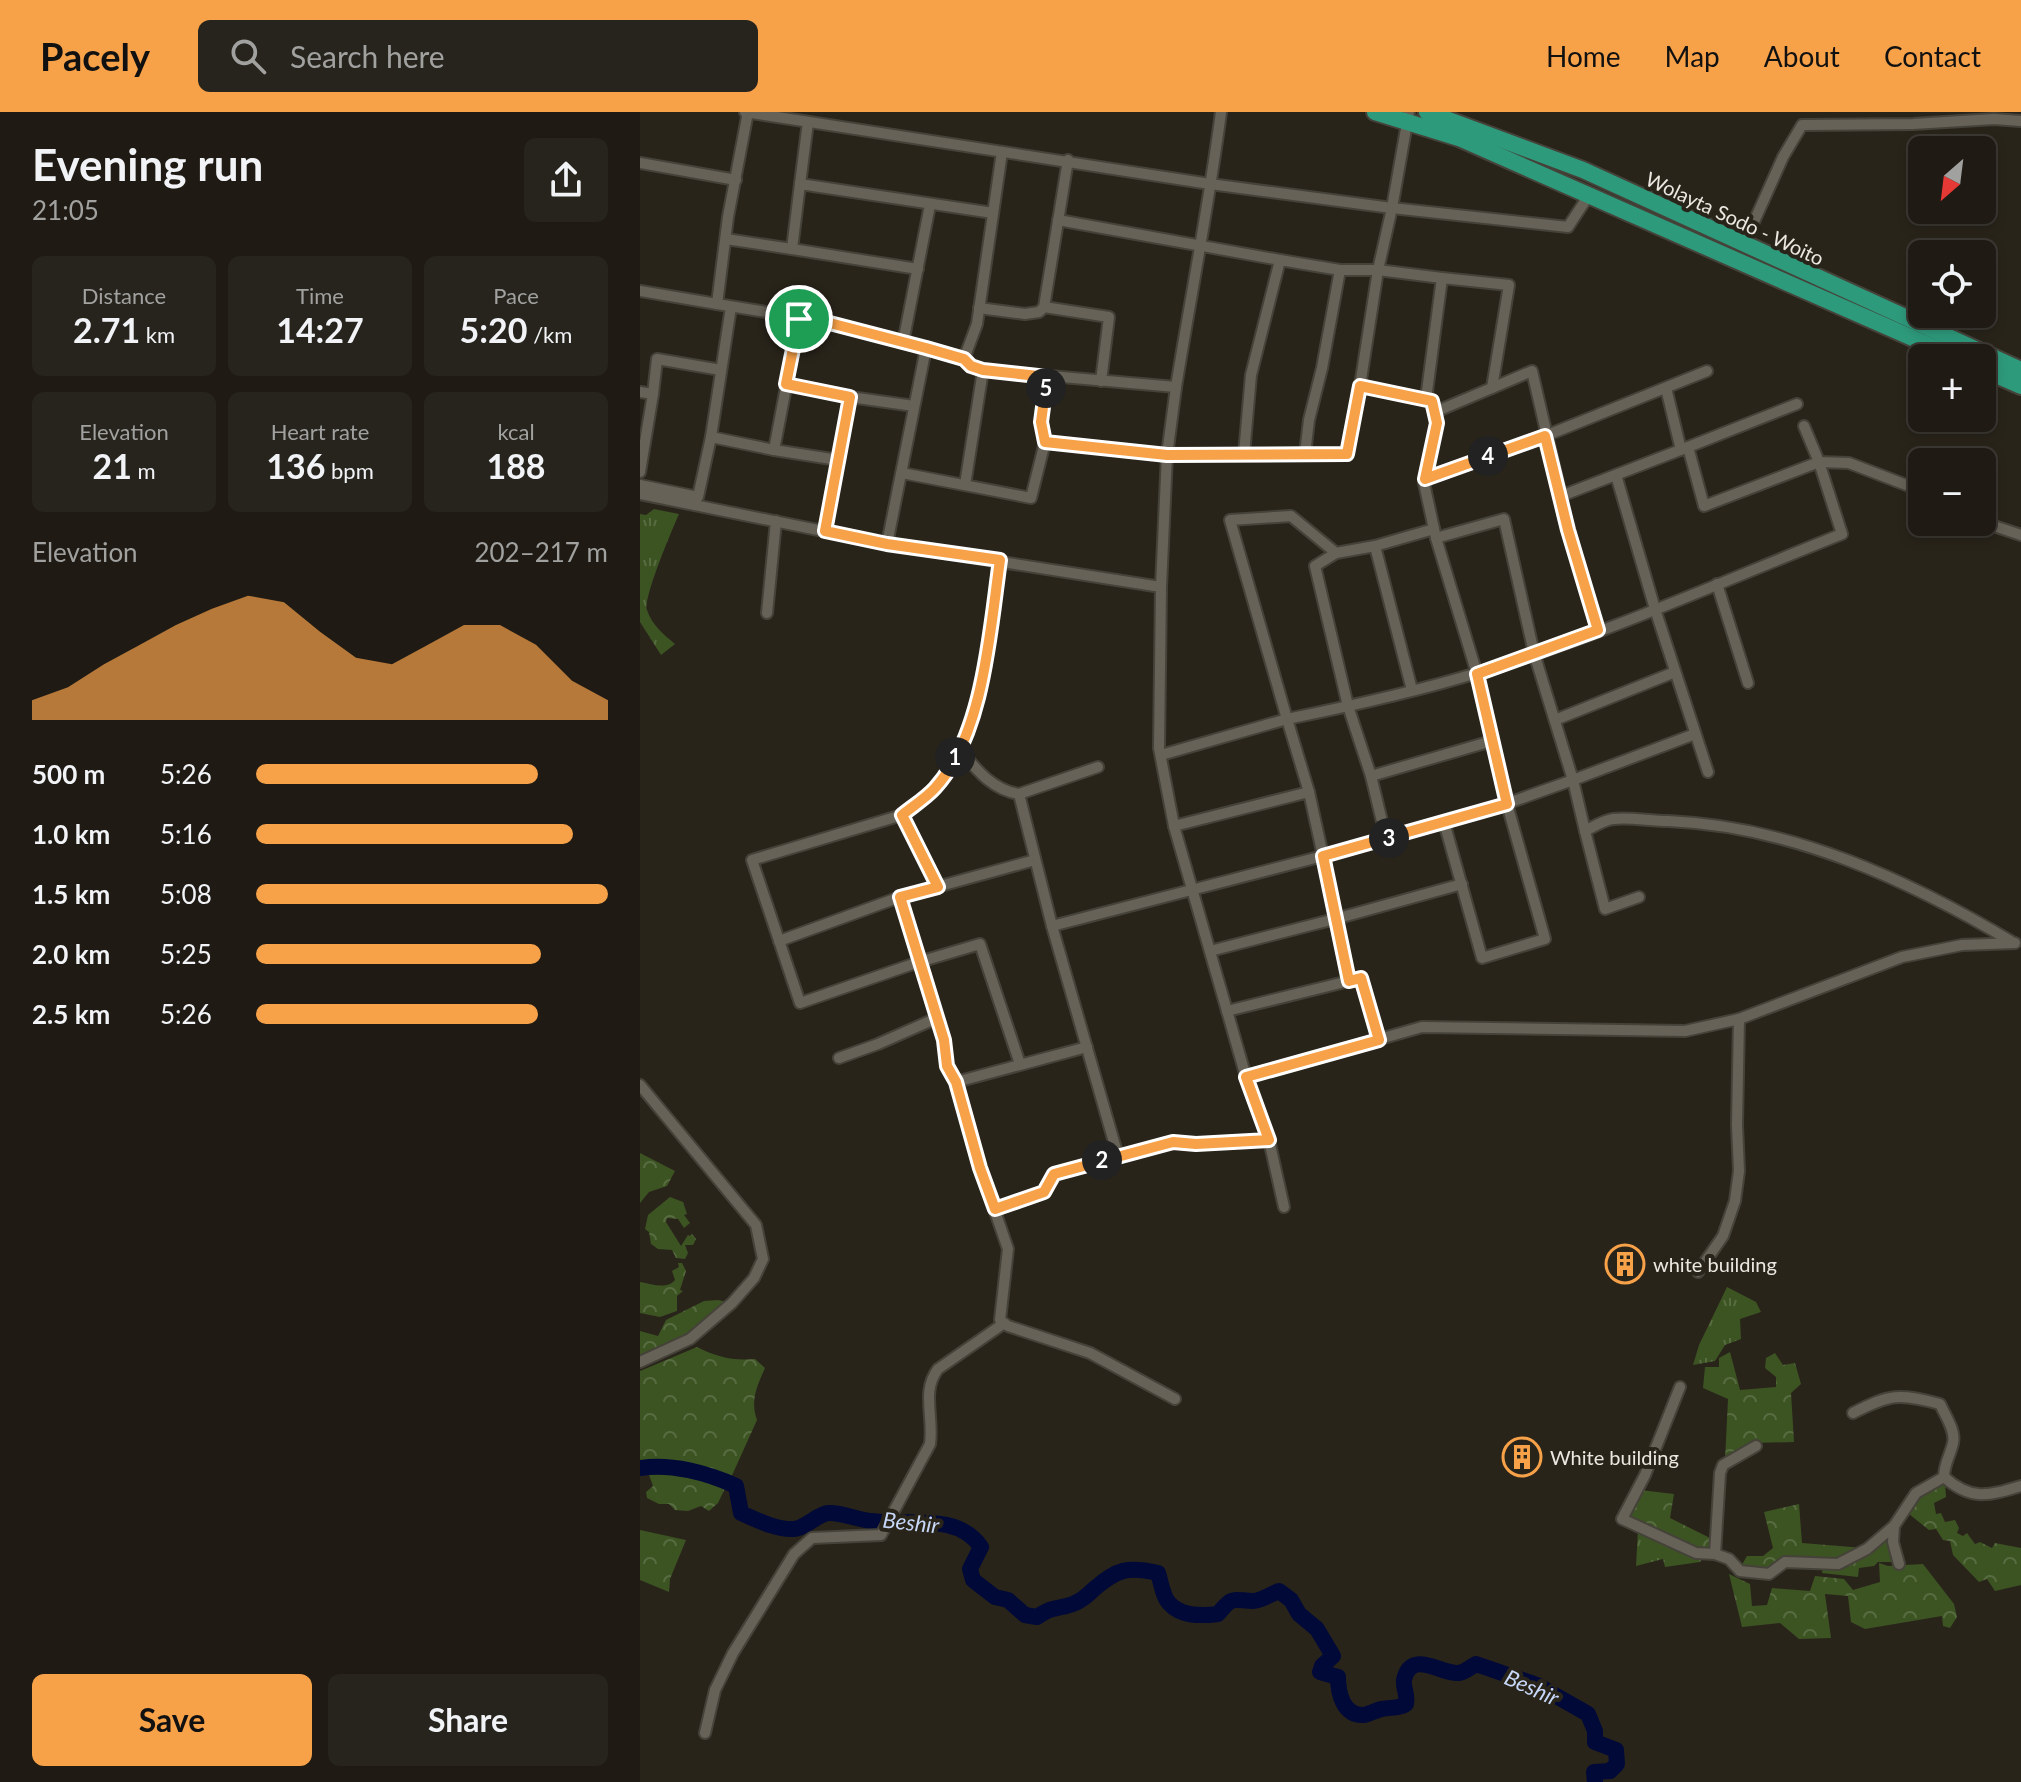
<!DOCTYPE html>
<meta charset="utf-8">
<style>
:root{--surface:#1f1b14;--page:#27241d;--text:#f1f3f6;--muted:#a1a1a0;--line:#3c3934;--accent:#f7a149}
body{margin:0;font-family:Lato,sans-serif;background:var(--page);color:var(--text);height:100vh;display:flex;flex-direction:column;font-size:30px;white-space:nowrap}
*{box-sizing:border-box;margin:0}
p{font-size:26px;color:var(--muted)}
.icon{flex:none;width:44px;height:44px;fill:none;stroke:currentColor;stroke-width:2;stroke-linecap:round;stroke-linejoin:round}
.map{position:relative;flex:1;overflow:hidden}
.sheet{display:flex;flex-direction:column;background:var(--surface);width:640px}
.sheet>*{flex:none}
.needle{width:52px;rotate:208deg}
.controls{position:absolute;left:1268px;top:24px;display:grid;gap:16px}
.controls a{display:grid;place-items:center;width:88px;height:88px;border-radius:12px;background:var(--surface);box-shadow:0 4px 12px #0003,0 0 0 2px var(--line);font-size:40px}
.pin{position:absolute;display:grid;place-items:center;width:68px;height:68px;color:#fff;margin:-34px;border:4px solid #fff;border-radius:50%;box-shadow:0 2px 8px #0007}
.km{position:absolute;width:40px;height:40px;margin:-20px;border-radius:50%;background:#222;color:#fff;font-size:22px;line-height:40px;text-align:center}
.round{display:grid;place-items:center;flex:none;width:84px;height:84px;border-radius:12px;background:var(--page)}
.head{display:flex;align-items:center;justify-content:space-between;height:136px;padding:0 32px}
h1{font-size:44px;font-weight:700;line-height:60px}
.stats{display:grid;grid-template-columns:repeat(3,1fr);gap:12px;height:136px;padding:8px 32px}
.stats div{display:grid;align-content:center;border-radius:12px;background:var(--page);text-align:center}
.stats b{font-size:34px;font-weight:700}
.stats small{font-size:22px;font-weight:400}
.stats p{font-size:22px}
.chart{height:224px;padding:16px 32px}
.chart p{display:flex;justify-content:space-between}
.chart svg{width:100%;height:144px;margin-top:8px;fill:var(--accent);opacity:.7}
.action{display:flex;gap:16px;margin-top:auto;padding:16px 32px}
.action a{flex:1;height:92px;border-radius:12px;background:var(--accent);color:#111;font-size:32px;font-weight:700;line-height:92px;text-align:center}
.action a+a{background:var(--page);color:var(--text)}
ul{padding:0 32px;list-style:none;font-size:26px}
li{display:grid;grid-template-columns:128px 96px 1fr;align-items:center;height:60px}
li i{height:20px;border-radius:10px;background:var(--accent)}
header{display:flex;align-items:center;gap:48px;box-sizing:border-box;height:112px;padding:0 40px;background:var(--accent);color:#111}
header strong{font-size:38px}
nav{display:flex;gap:44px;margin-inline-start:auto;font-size:28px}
.search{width:560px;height:72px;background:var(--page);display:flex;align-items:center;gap:20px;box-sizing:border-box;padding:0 28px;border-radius:12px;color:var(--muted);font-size:30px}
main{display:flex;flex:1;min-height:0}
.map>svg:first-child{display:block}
</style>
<header>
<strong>Pacely</strong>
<div class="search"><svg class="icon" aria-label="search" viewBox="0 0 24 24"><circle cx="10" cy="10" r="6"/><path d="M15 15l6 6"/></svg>Search here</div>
<nav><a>Home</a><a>Map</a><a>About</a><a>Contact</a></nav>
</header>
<main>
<section class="sheet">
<div class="head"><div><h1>Evening run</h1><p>21:05</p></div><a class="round"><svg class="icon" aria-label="share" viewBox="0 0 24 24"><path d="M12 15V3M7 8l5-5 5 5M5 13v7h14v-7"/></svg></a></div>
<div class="stats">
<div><p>Distance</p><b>2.71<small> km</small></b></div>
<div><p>Time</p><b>14:27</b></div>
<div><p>Pace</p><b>5:20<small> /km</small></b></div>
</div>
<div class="stats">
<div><p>Elevation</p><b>21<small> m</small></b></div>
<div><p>Heart rate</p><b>136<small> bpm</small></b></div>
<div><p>kcal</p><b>188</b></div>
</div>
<div class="chart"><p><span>Elevation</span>202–217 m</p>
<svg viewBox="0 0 160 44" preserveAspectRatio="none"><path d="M0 44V38L10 34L20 27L30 21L40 15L50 10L60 6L70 8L80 17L90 25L100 27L110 21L120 15L130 15L140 21L150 32L160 38V44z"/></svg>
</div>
<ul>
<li><b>500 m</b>5:26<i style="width:80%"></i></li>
<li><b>1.0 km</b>5:16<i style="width:90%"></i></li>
<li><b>1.5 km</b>5:08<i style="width:100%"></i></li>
<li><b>2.0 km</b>5:25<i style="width:81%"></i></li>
<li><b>2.5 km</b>5:26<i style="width:80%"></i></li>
</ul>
<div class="action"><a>Save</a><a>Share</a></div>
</section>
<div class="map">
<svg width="1381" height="1670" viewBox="0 0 1381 1670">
<defs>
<pattern id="grass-tufts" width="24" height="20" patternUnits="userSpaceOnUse" patternTransform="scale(2)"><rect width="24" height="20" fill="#3c5322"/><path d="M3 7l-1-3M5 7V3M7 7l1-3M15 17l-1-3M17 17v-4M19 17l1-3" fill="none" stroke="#586c42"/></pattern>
<pattern id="forest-crowns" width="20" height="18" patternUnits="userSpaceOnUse" patternTransform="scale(2)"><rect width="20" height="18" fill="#3c5322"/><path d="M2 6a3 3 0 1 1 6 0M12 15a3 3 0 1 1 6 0" fill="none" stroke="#586c42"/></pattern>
</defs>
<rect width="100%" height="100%" fill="#29241a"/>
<g fill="url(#grass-tufts)">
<path d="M 14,397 L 39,402 C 32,418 3,486 7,498 C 12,513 24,523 35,532 L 21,543 L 0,510 L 0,402 L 6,403 Z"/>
<polygon points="1087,1175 1116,1190 1121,1200 1100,1207 1101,1227 1085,1233 1075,1249 1053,1253 1059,1233"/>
<polygon points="998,1418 1064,1444 1060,1450 1025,1455 1023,1447 996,1454"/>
<polygon points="1251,1419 1256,1450 1238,1450 1234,1454 1219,1456 1218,1465 1182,1461 1183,1455"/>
</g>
<g fill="url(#forest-crowns)">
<polygon points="0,1041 35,1059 27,1074 9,1080 0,1091"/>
<polygon points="30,1085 43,1090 47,1102 44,1103 50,1111 44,1116 38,1107 27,1106 26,1110 41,1134 48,1123 50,1124 52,1122 56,1127 53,1133 45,1133 48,1141 45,1147 36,1146 32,1138 18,1137 11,1132 9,1120 5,1117 8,1103"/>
<path d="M 38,1151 L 42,1151 L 46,1159 L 40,1178 L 43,1179 L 37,1184 L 37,1199 L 20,1205 L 0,1201 L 0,1170 C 12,1172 26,1178 35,1168 L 32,1159 L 39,1155 Z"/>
<polygon points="78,1188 87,1190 49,1226 0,1248 0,1219 18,1224 26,1208 64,1189"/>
<path d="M 57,1235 C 77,1245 92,1249 115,1247 L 125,1256 C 117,1274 110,1289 117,1308 L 89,1370 L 75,1361 L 0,1352 L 0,1259 Z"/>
<polygon points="1090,1240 1100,1278 1136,1275 1136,1265 1125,1256 1126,1246 1135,1241 1143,1253 1155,1251 1161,1272 1151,1281 1154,1330 1112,1331 1085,1348 1088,1287 1063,1276 1065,1255 1079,1255 1079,1246"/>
<polygon points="16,1356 67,1364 87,1372 78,1391 69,1399 61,1394 48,1399 35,1398 29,1392 19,1392 7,1386 6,1380 13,1374 7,1357"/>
<polygon points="1298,1369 1305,1371 1306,1385 1294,1391 1296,1402 1301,1401 1305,1410 1315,1408 1319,1416 1317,1421 1323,1424 1327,1421 1335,1432 1340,1430 1352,1436 1355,1431 1381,1436 1381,1473 1355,1479 1347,1467 1339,1470 1313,1443 1310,1429 1303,1428 1296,1417 1289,1418 1269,1402 1278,1383"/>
<polygon points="1000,1378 1034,1382 1030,1406 1074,1428 1073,1440 1057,1440 985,1407"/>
<polygon points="1159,1392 1162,1431 1224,1436 1196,1450 1140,1446 1127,1459 1100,1456 1107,1444 1123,1444 1133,1436 1124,1400"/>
<polygon points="0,1418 46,1428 30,1467 29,1480 0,1468"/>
<polygon points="1239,1451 1248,1454 1283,1452 1314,1492 1317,1505 1310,1516 1303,1514 1302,1504 1225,1517 1211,1510 1208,1484 1185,1482 1191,1526 1159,1527 1140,1511 1102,1515 1089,1462 1110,1472 1112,1494 1127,1493 1132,1476 1170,1479 1175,1464 1204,1467 1213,1478 1240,1470"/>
</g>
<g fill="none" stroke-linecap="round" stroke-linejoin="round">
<path stroke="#000938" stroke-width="16" d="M 0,1356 C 31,1351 68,1361 96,1374 L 101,1401 C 117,1408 136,1418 154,1417 C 166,1416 176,1403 188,1401 C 201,1400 218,1408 231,1409 C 268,1414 317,1400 341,1435 L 330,1457 L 333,1468 L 355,1485 L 368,1488 L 385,1503 L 397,1505 C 415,1493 416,1498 433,1492 C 441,1489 448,1483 454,1477 C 477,1457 488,1454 518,1461 C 521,1470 523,1485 529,1491 C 541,1505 562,1504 578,1502 C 593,1484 591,1488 613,1489 C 621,1489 631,1482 639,1479 L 651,1488 L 659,1502 L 677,1517 L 693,1544 L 682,1554 L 680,1560 L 698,1565 C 698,1581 703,1604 724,1603 C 729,1602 736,1598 742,1597 C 751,1595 759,1597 766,1592 C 768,1583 763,1576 764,1568 C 771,1536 802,1563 819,1561 C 825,1560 831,1555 836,1552 L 897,1573 L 948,1602 L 955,1619 L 955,1630 L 976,1638 L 977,1652 L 970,1659 L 954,1660 L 955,1670"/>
<defs>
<g id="minor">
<polyline points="105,0 570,72 752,96 738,158 700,158 682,256 669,308 665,342"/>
<polyline points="108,0 88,105 77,192 182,209 324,247 337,212 362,40"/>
<polyline points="769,0 752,96 928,115 949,83"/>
<polyline points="0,51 96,68"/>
<polyline points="160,72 168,10"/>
<polyline points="418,108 640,148"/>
<polyline points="86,127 152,137"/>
<polyline points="1104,132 1143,45 1162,13 1273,12 1354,7 1381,9"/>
<polyline points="278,157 152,137 160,72 353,101"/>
<polyline points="0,179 77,192"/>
<polyline points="404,195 469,205 461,269"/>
<polyline points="339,196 385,202 399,200 404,195 428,48"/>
<polyline points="263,231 290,93"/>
<path d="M 324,247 L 331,254 L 343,258 L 536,275 C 551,183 569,92 581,0"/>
<polyline points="146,272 210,285 274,294"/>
<polyline points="720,274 738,158 802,166"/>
<polyline points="1026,276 1041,338"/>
<polyline points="0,280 13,282 0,360"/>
<polyline points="13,282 17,247 81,258"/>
<polyline points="786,287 802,166 869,173 852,276"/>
<polyline points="1164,314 1179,350 1209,351 1282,379"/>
<polyline points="71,325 91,195"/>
<polyline points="405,330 401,310 407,265"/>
<polyline points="1048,335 1157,292"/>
<polyline points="134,338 198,348"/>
<polyline points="604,342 611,263 640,148 700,158"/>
<polyline points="262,361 391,386 405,330 527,343 536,275"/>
<polyline points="976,363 1015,497 1068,660"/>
<polyline points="785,367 905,324 1067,259"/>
<polyline points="0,373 58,385 71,325 134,338 159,207"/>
<polyline points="325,373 343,258"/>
<polyline points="0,382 247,432 521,475 519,636 534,714"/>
<polyline points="921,384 928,418 958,518"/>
<polyline points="1342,410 1381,423"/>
<polyline points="185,419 210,285"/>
<polyline points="247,432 286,236"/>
<polyline points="735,434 794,417"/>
<polyline points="696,441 675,454 708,594 731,664"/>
<polyline points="1077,472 1108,571"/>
<polyline points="521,475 527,343 707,342 720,274 792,289 797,311 784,371 796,426"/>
<polyline points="127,501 136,409"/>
<polyline points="915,608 1035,560"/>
<path d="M 319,637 C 336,657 352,678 379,682 L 458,655"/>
<polyline points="521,643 647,607 590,408 651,404 696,441 735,434 772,578"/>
<path d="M 669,680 L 647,607 C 711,594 775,580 837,561 C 961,524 1081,470 1202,422 L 1179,350 L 1064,394 L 1048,335 L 921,384 L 892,259 L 795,300"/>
<polyline points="379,682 412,814 478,1044"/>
<polyline points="262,703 112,748 160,891 279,850 340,832 380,952"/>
<polyline points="804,710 842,846 905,827 867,692 837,562 796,426 864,407 894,541 933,668 1055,622"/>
<polyline points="945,719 965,797 999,785"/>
<polyline points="746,726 731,664 852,629"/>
<polyline points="395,748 260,785 304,928 307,954 316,970 340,1056 368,1137 360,1208 368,1214 450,1241 535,1287"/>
<path d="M 298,775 L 262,703 C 273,694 286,686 295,676 C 344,622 350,518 360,448"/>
<polyline points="412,814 683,744 695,807 822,772"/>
<polyline points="139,829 260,785"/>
<polyline points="570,839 695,807 709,869 721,866 739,928"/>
<polyline points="587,899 709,869"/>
<polyline points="199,946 238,932 297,906"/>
<path d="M 606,965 L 534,714 L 669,680 L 683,744 L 857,695 L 933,668 L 945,719 C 953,715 964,708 973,707 C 990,705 1010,709 1028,709 C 1151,714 1269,768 1374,831"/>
<polyline points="316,970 447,935"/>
<polyline points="0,973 116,1113 123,1147 114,1166 92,1191 50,1227 0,1250"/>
<polyline points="644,1095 629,1028 606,965 782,915 1045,919 1099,907 1262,845 1322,833 1375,831"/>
<polyline points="355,1097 404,1080 414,1062 533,1030 556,1032 629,1028"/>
<polyline points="1058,1160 1083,1124 1095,1089 1099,1059 1097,1013 1099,907"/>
<path d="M 1040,1275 L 1005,1363 L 982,1407 L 1056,1441 L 1075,1442 L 1089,1447 L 1100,1459 L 1129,1462 L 1145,1450 L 1198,1452 L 1227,1437 L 1254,1414 L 1276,1381 L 1304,1365 C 1331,1389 1348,1384 1381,1374"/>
<path d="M 1213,1301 C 1250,1282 1259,1281 1300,1292 C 1305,1303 1316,1319 1313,1331 C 1310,1344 1304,1352 1304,1365"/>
<polyline points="1254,1414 1253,1430 1259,1452"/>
<polyline points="1075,1442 1080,1361 1083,1353 1116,1334"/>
<path d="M 65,1621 L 75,1578 L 93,1541 L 154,1442 L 172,1426 L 241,1423 L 290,1332 C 294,1305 281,1279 298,1257 L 363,1212"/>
</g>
<g id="trunk">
<polyline points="735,0 819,26 1318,246"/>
<polyline points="787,0 943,58 1381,258"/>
<polyline points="1342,257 1381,274"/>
</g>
</defs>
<use href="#minor" stroke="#45423a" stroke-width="14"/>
<use href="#trunk" stroke="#45423a" stroke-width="20"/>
<use href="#minor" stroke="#676257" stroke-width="10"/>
<use href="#trunk" stroke="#2e9a7c" stroke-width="16"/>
</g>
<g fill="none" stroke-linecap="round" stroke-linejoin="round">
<defs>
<path id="route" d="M 159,207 L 182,209 L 286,236 L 324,247 L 331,254 L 343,258 L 407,265 L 401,310 L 405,330 L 527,343 L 707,342 L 720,274 L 792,289 L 797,311 L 785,367 L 905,324 L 928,418 L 958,518 L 837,562 L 867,692 L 683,744 L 709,869 L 721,866 L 739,928 L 606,965 L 629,1028 L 556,1032 L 533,1030 L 414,1062 L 404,1080 L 355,1097 L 340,1056 L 316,970 L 307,954 L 304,928 L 260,785 L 298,775 L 262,703 C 273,694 286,686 295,676 C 344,622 350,518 360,448 L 247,432 L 185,419 L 210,285 L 146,272 Z"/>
</defs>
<use href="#route" stroke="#fff" stroke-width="16"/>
<use href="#route" stroke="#f7a149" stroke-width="10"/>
</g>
<defs>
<symbol id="building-ring" viewBox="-11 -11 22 22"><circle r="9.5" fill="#29241a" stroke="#f7a149" stroke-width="1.5"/><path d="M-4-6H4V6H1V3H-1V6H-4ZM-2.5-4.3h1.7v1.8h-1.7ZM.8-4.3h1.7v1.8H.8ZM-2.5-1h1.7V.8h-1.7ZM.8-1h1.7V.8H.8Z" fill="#f7a149"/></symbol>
</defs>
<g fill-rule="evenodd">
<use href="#building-ring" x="963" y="1130" width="44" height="44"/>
<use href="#building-ring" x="860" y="1323" width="44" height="44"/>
</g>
<g text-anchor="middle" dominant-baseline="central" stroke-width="8" stroke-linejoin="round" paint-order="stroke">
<g font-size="20" fill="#ebe8e1" stroke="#29241a">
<text transform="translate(1095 106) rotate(25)">Wolayta Sodo - Woito</text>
</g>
<g font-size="20" fill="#ebe8e1" stroke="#29241a" text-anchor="start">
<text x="1013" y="1152">white building</text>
<text x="910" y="1345">White building</text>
</g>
<g font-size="22" font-style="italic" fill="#c7d8f8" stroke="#29241a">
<text transform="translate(271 1410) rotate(6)">Beshir</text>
<text transform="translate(892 1575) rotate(24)">Beshir</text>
</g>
</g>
</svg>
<div class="controls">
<a><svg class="needle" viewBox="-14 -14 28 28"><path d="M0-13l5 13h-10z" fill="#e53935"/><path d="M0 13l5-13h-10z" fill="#a1a1a0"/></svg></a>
<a><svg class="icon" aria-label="locate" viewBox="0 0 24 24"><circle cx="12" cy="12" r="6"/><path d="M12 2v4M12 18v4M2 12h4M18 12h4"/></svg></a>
<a>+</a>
<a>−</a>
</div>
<div class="pin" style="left:159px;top:207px;background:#1e9e55"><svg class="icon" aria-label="arrive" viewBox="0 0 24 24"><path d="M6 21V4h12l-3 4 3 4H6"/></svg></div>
<b class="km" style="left:315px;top:645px">1</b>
<b class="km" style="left:462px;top:1048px">2</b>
<b class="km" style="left:749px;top:726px">3</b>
<b class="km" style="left:848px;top:344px">4</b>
<b class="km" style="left:406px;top:276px">5</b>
</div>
</main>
